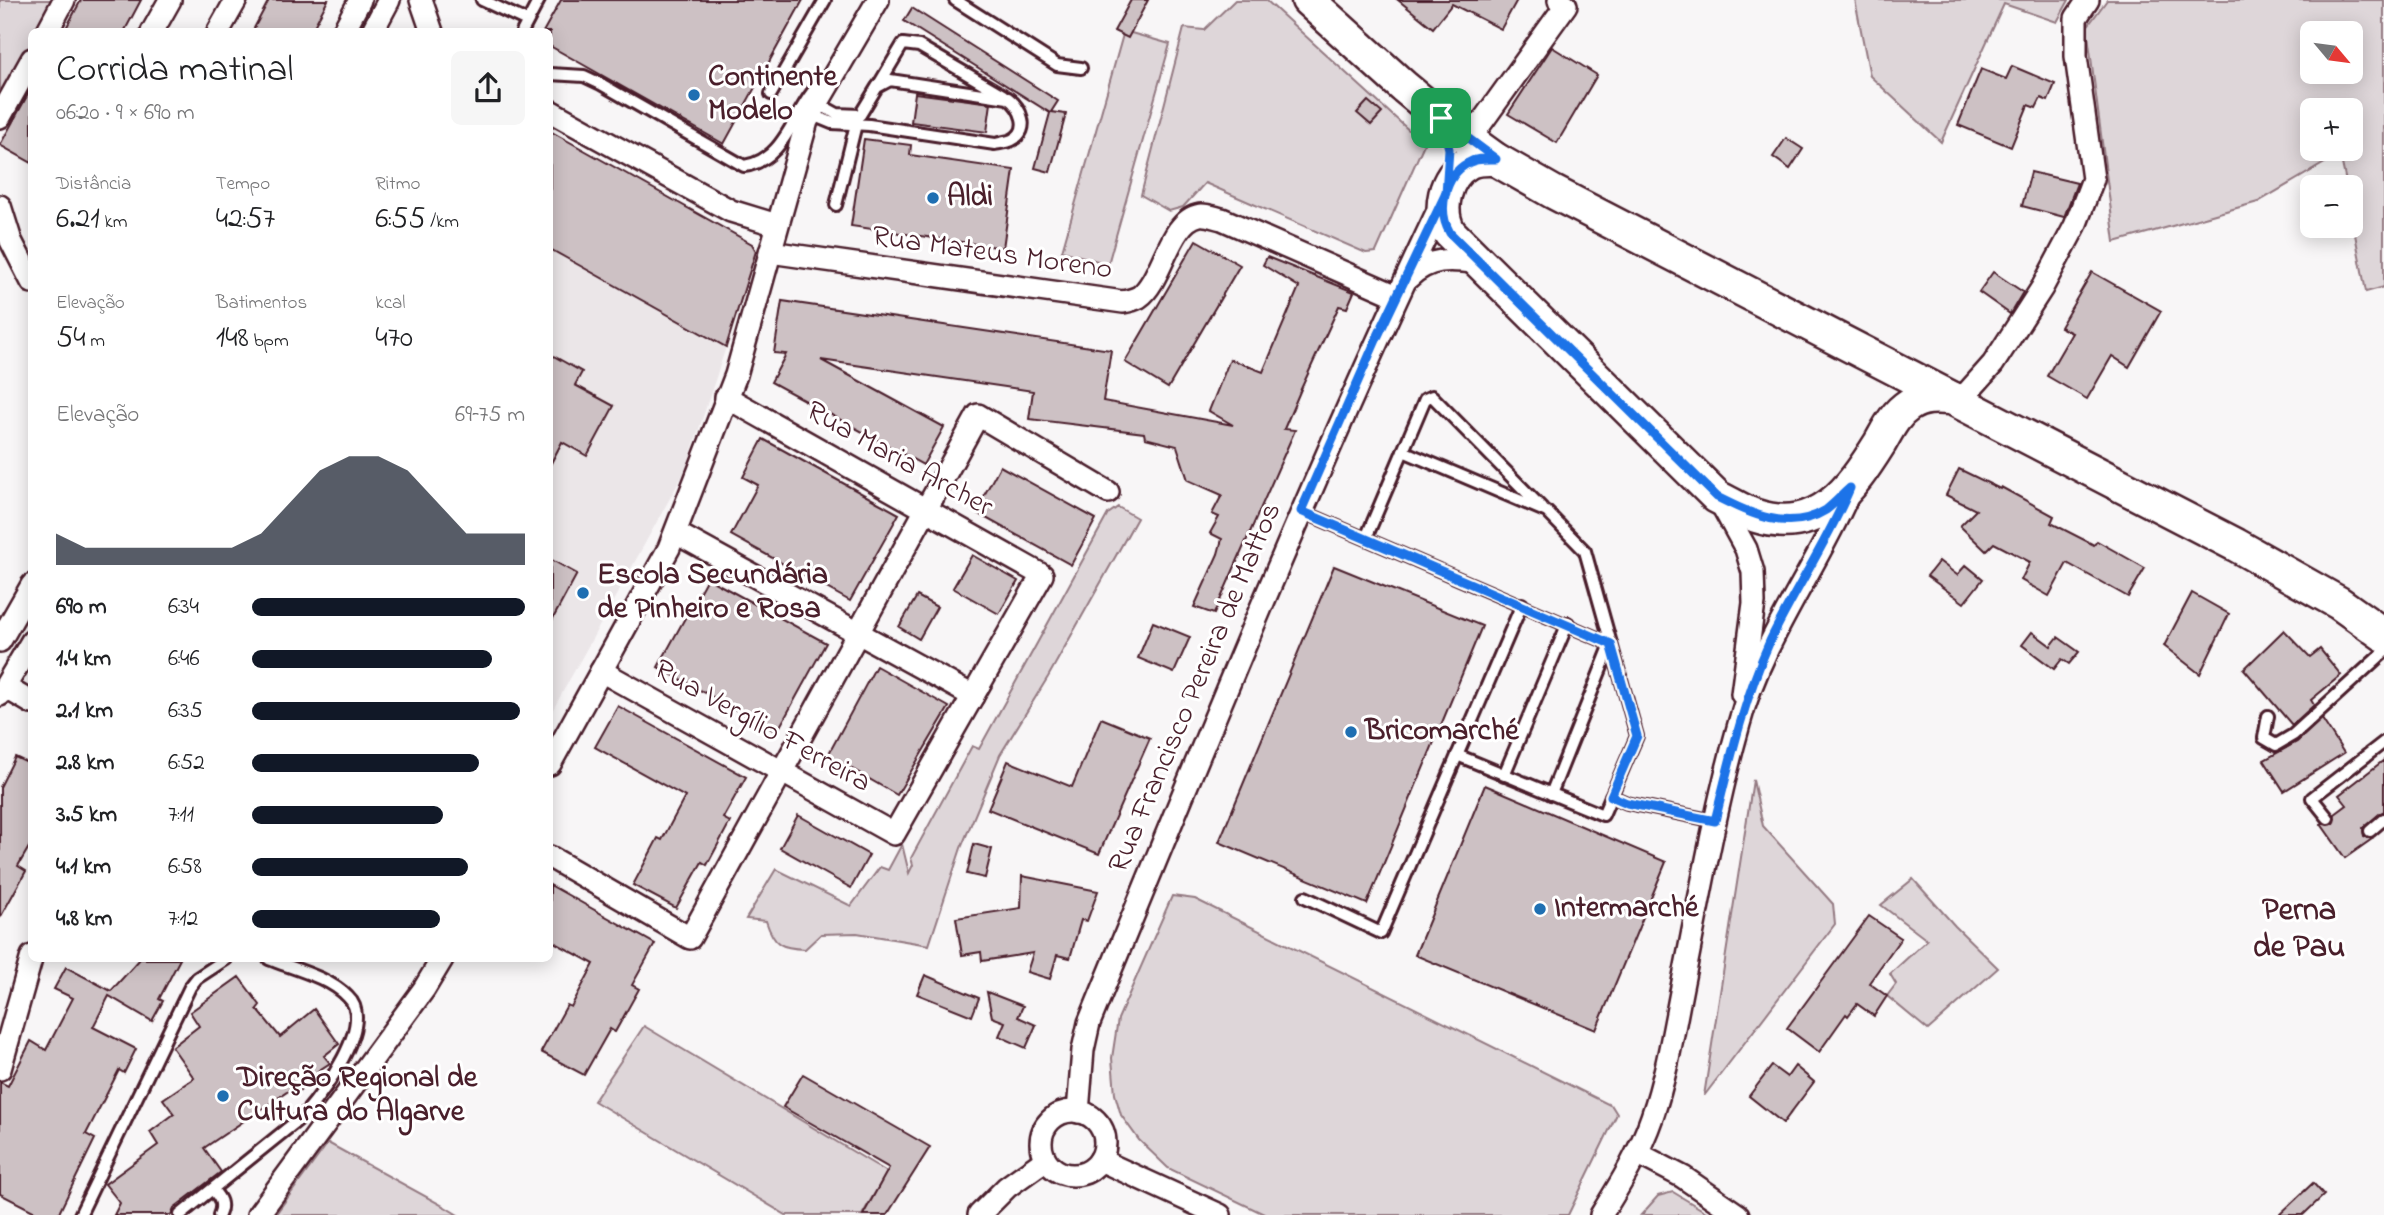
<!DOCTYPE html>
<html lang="pt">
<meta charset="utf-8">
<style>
:root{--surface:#fff;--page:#f6f6f6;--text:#202124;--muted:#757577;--accent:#111827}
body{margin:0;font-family:"Indie Flower",sans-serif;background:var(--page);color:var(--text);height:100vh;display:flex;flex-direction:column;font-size:26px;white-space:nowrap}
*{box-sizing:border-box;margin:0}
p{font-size:23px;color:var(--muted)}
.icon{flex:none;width:38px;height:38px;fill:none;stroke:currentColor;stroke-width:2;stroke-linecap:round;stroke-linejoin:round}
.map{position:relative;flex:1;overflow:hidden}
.side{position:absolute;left:28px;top:28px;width:525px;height:934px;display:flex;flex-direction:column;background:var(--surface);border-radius:10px;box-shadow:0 4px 18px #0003}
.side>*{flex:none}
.needle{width:46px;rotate:119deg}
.tools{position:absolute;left:2300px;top:21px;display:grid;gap:14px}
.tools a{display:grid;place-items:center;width:63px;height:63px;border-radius:10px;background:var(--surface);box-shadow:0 4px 18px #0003;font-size:35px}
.pin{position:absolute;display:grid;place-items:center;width:60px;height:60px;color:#fff;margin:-30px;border-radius:14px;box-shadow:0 4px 10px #0006}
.round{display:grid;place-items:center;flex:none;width:74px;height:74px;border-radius:10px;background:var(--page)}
.head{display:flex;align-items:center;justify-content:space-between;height:119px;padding:0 28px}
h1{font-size:38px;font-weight:600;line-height:52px}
.metrics{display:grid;grid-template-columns:repeat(3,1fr);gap:10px;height:119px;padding:7px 28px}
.metrics div{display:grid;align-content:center}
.metrics b{font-size:30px;font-weight:600}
.metrics small{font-size:19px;font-weight:400}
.metrics p{font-size:19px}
.chart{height:196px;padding:14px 28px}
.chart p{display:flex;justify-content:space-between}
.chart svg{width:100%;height:126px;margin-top:7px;fill:var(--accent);opacity:.7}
ul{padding:0 28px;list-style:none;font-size:23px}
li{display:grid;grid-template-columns:112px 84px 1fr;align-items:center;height:52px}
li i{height:18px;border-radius:9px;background:var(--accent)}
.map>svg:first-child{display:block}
</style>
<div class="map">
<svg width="2384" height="1215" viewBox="0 0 2384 1215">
<rect width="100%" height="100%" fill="#f8f6f7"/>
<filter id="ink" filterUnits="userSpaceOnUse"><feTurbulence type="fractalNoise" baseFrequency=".0143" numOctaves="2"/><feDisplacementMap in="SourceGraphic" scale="14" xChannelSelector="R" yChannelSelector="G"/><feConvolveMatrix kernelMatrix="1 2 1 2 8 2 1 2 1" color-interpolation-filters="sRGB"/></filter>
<g filter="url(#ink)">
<polygon fill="#ebe6e8" points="550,249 726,347 685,471 550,715"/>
<g fill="#ded6d9" stroke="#947a82" stroke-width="2" fill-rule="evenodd">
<polygon points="0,0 56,0 38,31 32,32 31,44 0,100"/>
<polygon points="1235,0 1266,0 1424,144 1376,252 1366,253 1205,183 1183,207 1169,211 1141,195 1184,28 1204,30"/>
<polygon points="1855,0 2069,0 2057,22 2004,4 1941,142 1870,76"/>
<path d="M 2107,0 L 2384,0 L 2384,287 L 2366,292 L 2350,208 L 2350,187 L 2347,187 L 2340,154 L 2258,202 L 2115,242 L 2087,27 ZM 2312,33 L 2350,33 L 2350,72 L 2312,72 ZM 2312,110 L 2350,110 L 2350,149 L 2312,149 Z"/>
<polygon points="1124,31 1170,44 1108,264 1062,251"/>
<path d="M 1118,507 L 1137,518 L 1048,677 L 1000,755 L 961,848 L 929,945 L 857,933 L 821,934 L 805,949 C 780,948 774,945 766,921 L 746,919 L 776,869 L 851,906 L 880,867 L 888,870 L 902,844 L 909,873 L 913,865 L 911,858 L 972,746 L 979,749 L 1108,514 Z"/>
<polygon points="1753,780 1763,826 1833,904 1835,924 1704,1096"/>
<polygon points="1913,879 1955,926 1998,968 1928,1030 1887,996 1896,984 1890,974 1927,940 1881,905"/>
<polygon points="1172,896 1195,899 1612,1106 1617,1114 1568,1215 1266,1215 1168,1168 1139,1140 1121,1115 1115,1094 1112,1058 1118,1019"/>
<polygon points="644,1026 887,1172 862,1215 786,1215 594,1101"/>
<polygon points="328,1143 445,1207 458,1215 275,1215"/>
<polygon points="1673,1192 1711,1215 1641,1215 1658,1196"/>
</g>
<g fill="#cdc1c4" stroke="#4a1f2b" stroke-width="2">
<polygon points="81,0 141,0 124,32 64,32"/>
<polygon points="269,0 328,0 311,32 252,32"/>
<polygon points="561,0 803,0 724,144 550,46 550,32 543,32"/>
<polygon points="1131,0 1148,0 1128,38 1114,31"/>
<polygon points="1398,0 1517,0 1501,29 1452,4 1433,28"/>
<polygon points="912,8 1058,101 1051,112 1066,114 1050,172 1035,168 1050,113 904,21"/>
<polygon points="1552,47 1597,75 1557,143 1508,114"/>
<polygon points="2012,66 2055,84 2048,101 2041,98 2036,108 2028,105 2011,147 1958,125 1981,69 2006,79"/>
<polygon points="32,87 32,163 0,145"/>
<polygon points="915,93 991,103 987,132 911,122"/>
<polygon points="1368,101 1382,113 1371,125 1357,113"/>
<polygon points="550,131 752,244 756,251 726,347 550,249"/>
<polygon points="1786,138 1803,149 1790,169 1773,157"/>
<polygon points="864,139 911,145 910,155 1014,170 1003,248 851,226"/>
<polygon points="2031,172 2077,183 2064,217 2022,206"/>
<polygon points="1196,240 1240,265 1168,388 1125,362"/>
<polygon points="1267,257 1354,292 1347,308 1339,306 1301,389 1284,429 1295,430 1214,614 1194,607 1218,554 1222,539 1210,533 1219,517 1212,514 1222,495 1188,480 1177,446 1145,438 1144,433 1029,419 1033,391 821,360 944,427 923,465 771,382 786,354 774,353 782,301 1111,350 1103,401 1233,425 1209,411 1230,359 1263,372 1299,287 1263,265"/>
<polygon points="1993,272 2023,292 2010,314 1979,292"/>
<polygon points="2092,272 2161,311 2129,367 2112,356 2087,399 2047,376 2072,333 2060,327"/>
<polygon points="550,354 582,372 575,385 614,406 587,456 562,442 550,465"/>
<polygon points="763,439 899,514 850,601 731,535 758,485 743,477"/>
<polygon points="1000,466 1096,519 1071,565 975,512"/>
<polygon points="1959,469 2000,489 2001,487 2054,516 2051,523 2094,545 2097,541 2145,568 2128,597 2067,563 2049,596 2021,580 2030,562 1994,543 1986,551 1960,526 1976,510 1946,495"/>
<polygon points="972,555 1018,581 999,614 953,588"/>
<polygon points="550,559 577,574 550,624"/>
<polygon points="1939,561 1957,575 1966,565 1983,579 1964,603 1927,576"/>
<polygon points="1334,566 1482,626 1367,904 1219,842"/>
<polygon points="707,578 826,643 777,732 658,667"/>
<polygon points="2192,593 2229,614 2200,674 2164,646"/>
<polygon points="917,596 937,607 919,639 899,627"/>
<polygon points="1153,622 1190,637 1174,673 1138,658"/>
<polygon points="2284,630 2310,657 2320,649 2341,675 2311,700 2314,705 2292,725 2244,669"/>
<polygon points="2032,632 2051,646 2058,637 2079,652 2069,664 2062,659 2054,669 2022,645"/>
<polygon points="876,666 949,707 897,795 828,755"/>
<polygon points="618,706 746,777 723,818 730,822 707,865 702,862 676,908 633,885 658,838 662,840 685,797 595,747"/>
<polygon points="1101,718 1150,738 1099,854 988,809 1008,761 1072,787"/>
<polygon points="2322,719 2344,753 2284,791 2264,760 2297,742"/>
<polygon points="15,757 32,765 32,842 18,866 26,871 0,918 0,787"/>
<polygon points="2384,760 2384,811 2363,828 2364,836 2372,839 2345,858 2321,824 2333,824 2335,814 2347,805 2339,795"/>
<polygon points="1485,785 1666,862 1596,1030 1415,955"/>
<polygon points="798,815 869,855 851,888 780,848"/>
<polygon points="974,844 992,849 985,878 967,874"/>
<polygon points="1022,876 1098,891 1087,921 1081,920 1070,958 1057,955 1050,979 1027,972 1033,953 982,961 981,952 962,955 956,918 1021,908"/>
<polygon points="550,885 655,944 632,985 639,989 615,1032 610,1029 584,1075 541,1052 567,1005 571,1007 594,964 550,940"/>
<polygon points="1869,916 1901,938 1869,983 1887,996 1874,1016 1857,1004 1848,1016 1846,1014 1819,1052 1787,1028"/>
<polygon points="140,959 180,959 159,999 163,1001 152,1021 109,996 93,1027 136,1049 124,1073 119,1070 86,1134 95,1139 58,1215 41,1215 0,1194 0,1082 8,1086 31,1041 46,1050 73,998 54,989 66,967 111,991"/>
<polygon points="925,975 979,998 972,1016 917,994"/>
<polygon points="239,977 260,1005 257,1009 280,1037 314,1009 339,1044 324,1056 330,1063 318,1071 321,1074 296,1093 290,1090 204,1148 221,1172 174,1208 171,1215 114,1215 120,1203 105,1184 158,1145 150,1132 174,1114 163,1099 194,1078 172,1047 199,1026 190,1012"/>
<polygon points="987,992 1023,1006 1018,1017 1036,1025 1026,1048 999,1036 1005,1022 992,1017"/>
<polygon points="1772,1066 1787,1077 1795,1066 1814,1082 1783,1123 1749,1096"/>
<polygon points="803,1074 930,1147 887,1215 863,1215 889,1168 783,1107"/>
<polygon points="2313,1183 2324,1195 2303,1215 2279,1215"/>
</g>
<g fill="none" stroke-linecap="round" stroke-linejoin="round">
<defs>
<g id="lane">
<polyline points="482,0 527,21"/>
<polyline points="955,0 1057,65 1081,68"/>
<polyline points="522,32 539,0"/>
<path d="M 550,74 L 584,76 L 601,84 L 744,166 C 787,160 793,109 822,81"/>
<polyline points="878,86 903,44 919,46 1003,95"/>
<polyline points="771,94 825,0"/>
<path d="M 810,114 L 832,123 L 869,125 L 995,144 C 1000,143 1007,142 1012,140 C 1032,130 1020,107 1008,98 L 890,80 L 877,87 L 860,115 L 837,114 L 817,103"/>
<polyline points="836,205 857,120"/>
<polyline points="1403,451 1425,399 1432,396 1542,508"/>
<polyline points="1301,511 1611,644"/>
<polyline points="1366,538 1403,451 1547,512 1585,551 1637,736 1603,815 1457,755"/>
<polyline points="2268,716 2264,738 2276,745 2293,735 2384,652"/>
<polyline points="1504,775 1568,623"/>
<polyline points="1551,794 1611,644"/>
<polyline points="1611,796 1627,803 1715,821"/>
<polyline points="2328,818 2312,798 2384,742"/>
<polyline points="2370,831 2384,819"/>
<polyline points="1305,897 1381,933 1522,604"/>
<path d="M 213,1190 C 220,1198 224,1204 219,1215"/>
<polyline points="80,1215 190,987 197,978 226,959"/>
<path d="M 180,1215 L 303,1116 C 322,1094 376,1023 348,997 C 329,977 294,969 269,959"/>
</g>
<g id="street">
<polyline points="421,0 432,32"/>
<polyline points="47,32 64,0"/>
<polyline points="152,32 170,0"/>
<polyline points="218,32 236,0"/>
<polyline points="343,32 360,0"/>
<polyline points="372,32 389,0"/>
<polyline points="550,111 731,211 777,225"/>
<polyline points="0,117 32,59"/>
<polyline points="1469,140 1566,5 1559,0"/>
<polyline points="0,206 11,241 32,282"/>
<path d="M 770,252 L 1123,302 C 1128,301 1135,299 1139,297 C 1163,280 1169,220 1200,215 C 1207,214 1216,218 1222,219 L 1397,296"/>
<path d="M 1408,278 C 1429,257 1450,259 1479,263"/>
<polyline points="1959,402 1993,364 2042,288 2075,226 2093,179 2076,56 2076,18 2088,0"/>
<polyline points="1718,498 1746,549 1753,572 1754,603 1742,694"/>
<polyline points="676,533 973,696"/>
<polyline points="0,641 32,585"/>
<polyline points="601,671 894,834 1042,575 726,397"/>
<polyline points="5,687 32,703"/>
<polyline points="0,695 32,641"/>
<polyline points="550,764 669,548 736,375 807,121 878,0"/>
<polyline points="550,857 690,938 978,415 1108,492"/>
<polyline points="0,1069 32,956"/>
<circle cx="1073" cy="1143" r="32"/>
<path d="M 1078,1112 L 1083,1050 L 1089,1023 C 1202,748 1314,471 1442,202"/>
<polyline points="1637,1153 1683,1177 1738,1215"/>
<polyline points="1100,1160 1220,1215"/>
<polyline points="258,1215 424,989 442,959"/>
<polyline points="979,1215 1007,1187 1045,1160"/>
<path d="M 1601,1215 C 1621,1183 1640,1152 1652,1117 C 1667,1074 1674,1027 1683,982 C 1700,896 1715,809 1739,724 C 1761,641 1814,572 1848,495"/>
</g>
<g id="primary">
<polyline points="1308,0 1403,86 1466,138 1495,159 1553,192 2236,545 2339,603 2384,635"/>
<path d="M 1495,159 C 1486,159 1476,158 1468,163 C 1444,176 1437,211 1450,233 L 1717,497 C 1730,503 1743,512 1756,516 C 1819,536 1851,489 1880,443 C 1888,429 1895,414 1909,405 C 1922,396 1936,397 1951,398"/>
</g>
</defs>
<use href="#lane" stroke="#4a1f2b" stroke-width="16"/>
<use href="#street" stroke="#4a1f2b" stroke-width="26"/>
<use href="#primary" stroke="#4a1f2b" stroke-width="37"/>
<use href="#lane" stroke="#fff" stroke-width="10"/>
<use href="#street" stroke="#fff" stroke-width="21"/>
<use href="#primary" stroke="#fff" stroke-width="32"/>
</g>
</g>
<g fill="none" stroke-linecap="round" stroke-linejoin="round" filter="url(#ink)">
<defs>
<path id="route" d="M 1441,118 L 1449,149 L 1446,193 L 1376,340 L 1301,511 L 1611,644 L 1637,736 L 1611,796 L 1627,803 L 1715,821 C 1730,760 1744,699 1770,641 C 1795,589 1828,541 1850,488 C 1842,495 1834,504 1826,510 C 1789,533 1751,514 1717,497 L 1450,233 C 1437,211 1444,176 1468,163 C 1476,158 1486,159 1496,159 L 1441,118"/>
</defs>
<use href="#route" stroke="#fff" stroke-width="14"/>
<use href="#route" stroke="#1a73e8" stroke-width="9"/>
</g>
<g fill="#1f6fb2" stroke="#fff" stroke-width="2.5">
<circle cx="694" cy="95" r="7"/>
<circle cx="933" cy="198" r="7"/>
<circle cx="583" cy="593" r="7"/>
<circle cx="1351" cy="732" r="7"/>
<circle cx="1540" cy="909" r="7"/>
<circle cx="223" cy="1096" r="7"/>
</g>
<g text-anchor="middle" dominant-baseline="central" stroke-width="6" stroke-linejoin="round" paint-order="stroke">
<g font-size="30" font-weight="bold" fill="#4a1f2b" stroke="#fff" text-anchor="start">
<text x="708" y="78">Continente<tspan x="708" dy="34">Modelo</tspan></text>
<text x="947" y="198">Aldi</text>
<text x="597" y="576">Escola Secundária<tspan x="597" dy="34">de Pinheiro e Rosa</tspan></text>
<text x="1365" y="732">Bricomarché</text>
<text x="1554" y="909">Intermarché</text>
<text x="237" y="1079">Direção Regional de<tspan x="237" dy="34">Cultura do Algarve</tspan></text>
</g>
<g font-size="30" fill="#4a1f2b" stroke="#fff">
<text transform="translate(992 254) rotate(8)">Rua Mateus Moreno</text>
<text transform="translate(899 460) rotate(29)">Rua Maria Archer</text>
<text transform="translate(1196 688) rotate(-67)">Rua Francisco Pereira de Mattos</text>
<text transform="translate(762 727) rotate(29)">Rua Vergílio Ferreira</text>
</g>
<g font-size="32" font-weight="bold" fill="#4a1f2b" stroke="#fff">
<text x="2299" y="911">Perna<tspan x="2299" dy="37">de Pau</tspan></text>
</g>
</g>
</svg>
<div class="tools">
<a><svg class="needle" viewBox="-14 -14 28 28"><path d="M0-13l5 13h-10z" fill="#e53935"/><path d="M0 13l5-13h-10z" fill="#757577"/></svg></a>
<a>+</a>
<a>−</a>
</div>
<div class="pin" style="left:1441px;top:118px;background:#1e9e55"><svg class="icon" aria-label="arrive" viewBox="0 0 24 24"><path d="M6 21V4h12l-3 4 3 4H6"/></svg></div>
<section class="side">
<div class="head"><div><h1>Corrida matinal</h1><p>06:20 · 9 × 690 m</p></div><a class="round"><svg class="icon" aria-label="share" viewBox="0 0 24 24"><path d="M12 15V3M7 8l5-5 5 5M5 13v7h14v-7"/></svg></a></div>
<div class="metrics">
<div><p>Distância</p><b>6.21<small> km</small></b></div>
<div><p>Tempo</p><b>42:57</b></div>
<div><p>Ritmo</p><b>6:55<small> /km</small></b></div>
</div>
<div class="metrics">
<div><p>Elevação</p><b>54<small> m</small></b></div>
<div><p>Batimentos</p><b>148<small> bpm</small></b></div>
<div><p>kcal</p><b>470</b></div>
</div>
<div class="chart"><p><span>Elevação</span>69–75 m</p>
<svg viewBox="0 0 160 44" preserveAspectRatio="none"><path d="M0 44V33L10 38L20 38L30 38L40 38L50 38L60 38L70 33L80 22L90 11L100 6L110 6L120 11L130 22L140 33L150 33L160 33V44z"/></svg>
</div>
<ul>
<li><b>690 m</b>6:34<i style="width:100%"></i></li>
<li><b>1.4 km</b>6:46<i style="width:88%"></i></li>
<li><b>2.1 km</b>6:35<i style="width:98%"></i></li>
<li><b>2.8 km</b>6:52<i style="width:83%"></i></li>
<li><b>3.5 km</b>7:11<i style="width:70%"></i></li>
<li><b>4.1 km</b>6:58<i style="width:79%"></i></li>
<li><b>4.8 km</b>7:12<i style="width:69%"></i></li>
</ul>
</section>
</div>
